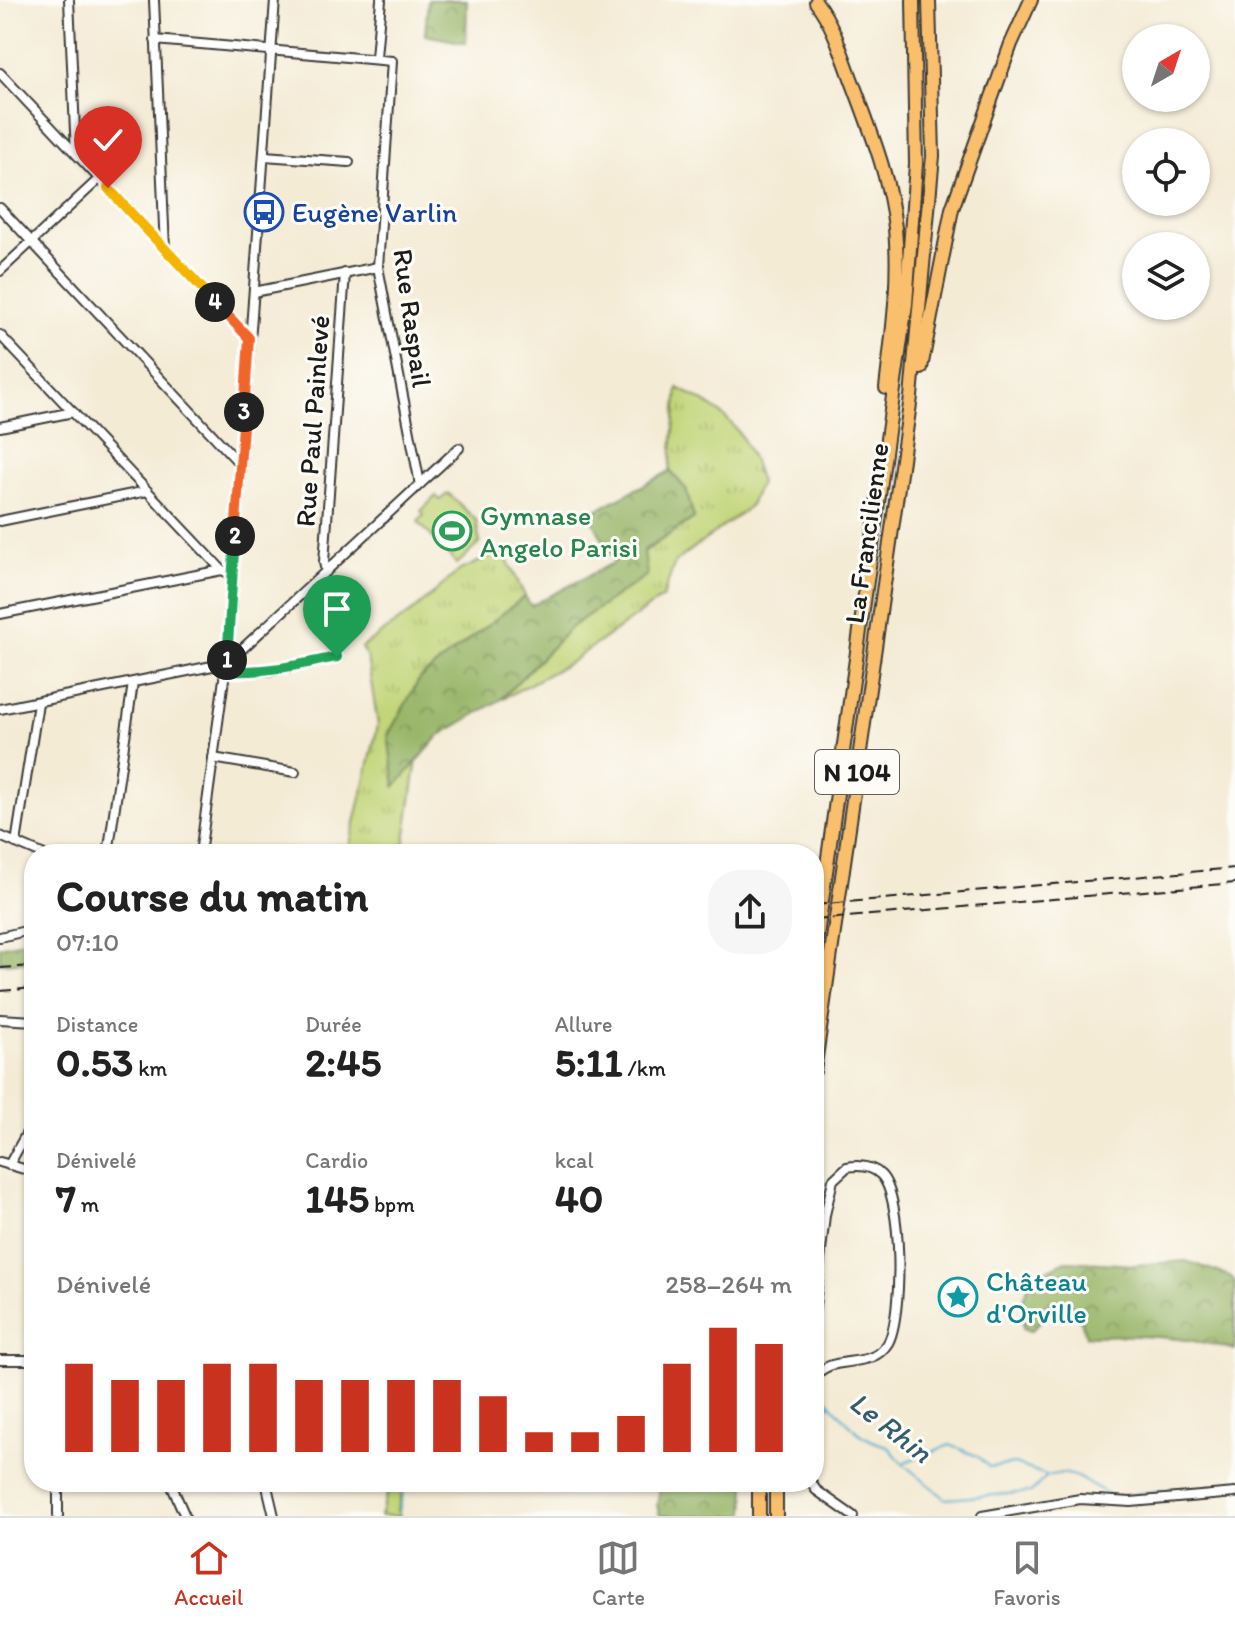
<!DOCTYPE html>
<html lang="fr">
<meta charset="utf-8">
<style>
:root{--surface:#fff;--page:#f6f6f6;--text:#222;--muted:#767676;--line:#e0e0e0;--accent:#c8321e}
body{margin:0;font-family:Itim,sans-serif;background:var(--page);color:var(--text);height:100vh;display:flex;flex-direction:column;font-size:30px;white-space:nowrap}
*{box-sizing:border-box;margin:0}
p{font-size:26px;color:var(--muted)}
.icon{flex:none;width:44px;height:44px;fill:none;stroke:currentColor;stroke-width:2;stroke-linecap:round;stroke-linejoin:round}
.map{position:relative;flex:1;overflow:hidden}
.drawer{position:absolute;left:24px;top:844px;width:800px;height:648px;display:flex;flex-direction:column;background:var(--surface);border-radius:32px;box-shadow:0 2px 6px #0004}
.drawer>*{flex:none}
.needle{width:52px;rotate:39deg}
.tools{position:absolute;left:1122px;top:24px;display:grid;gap:16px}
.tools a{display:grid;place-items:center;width:88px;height:88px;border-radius:50%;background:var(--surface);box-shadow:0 2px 6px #0004;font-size:40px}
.pin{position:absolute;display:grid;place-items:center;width:68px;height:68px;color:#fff;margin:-82px -34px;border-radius:50% 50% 50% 0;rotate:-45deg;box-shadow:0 0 8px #0007}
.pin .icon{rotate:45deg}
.km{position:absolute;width:40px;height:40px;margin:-20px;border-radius:50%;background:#222;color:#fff;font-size:22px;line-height:40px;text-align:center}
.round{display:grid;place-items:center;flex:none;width:84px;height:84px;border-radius:32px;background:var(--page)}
.overview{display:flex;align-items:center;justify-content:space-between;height:136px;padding:0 32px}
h1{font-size:44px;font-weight:800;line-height:60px}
.stats{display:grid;grid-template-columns:repeat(3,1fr);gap:12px;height:136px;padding:8px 32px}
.stats div{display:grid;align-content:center}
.stats b{font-size:40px;font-weight:800}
.stats small{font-size:22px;font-weight:400}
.stats p{font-size:22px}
.chart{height:224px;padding:16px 32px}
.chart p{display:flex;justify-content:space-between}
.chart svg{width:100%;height:144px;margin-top:8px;stroke:var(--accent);stroke-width:6}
.tab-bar{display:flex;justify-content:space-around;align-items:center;height:112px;border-top:2px solid var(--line);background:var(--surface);font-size:22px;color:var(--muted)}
.tab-bar a{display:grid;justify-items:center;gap:4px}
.tab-bar .current{color:var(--accent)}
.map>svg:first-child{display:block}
</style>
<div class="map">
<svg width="1235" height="1516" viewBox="0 0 1235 1516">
<defs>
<pattern id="grass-tufts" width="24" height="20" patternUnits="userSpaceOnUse" patternTransform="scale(2)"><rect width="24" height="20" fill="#c2d579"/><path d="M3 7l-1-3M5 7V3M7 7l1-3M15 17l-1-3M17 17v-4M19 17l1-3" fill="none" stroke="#a6b668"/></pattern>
<pattern id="forest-crowns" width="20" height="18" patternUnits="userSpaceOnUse" patternTransform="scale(2)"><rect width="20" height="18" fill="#99b669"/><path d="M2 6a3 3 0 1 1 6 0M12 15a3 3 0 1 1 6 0" fill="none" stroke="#7c9356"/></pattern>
</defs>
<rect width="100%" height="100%" fill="#fdfcf7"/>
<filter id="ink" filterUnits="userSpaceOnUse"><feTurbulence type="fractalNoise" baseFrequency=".0125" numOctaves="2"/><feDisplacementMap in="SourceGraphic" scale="16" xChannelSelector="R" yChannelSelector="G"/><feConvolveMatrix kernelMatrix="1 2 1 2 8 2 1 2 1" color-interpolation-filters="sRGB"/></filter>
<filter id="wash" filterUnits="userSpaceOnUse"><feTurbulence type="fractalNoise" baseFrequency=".006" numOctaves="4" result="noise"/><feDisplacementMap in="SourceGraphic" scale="32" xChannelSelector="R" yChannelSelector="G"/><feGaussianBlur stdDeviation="1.8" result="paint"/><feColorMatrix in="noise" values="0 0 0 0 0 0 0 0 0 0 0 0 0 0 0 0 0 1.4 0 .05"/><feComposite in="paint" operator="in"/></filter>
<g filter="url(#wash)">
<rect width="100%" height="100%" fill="#f4ebd5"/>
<g fill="url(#grass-tufts)" stroke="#6f784a" stroke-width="2">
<path d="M 678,388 C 729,414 744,427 760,483 L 749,507 L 675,562 L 663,597 L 571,662 L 500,700 L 571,627 L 646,575 L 644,552 L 694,518 L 686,489 L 670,471 Z"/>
<polygon points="503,551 525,596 420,678 395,786 417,760 403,854 307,854 349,848 378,725 367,657 361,648 413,611 460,570"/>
<polygon points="386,1482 406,1482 397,1510 400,1516 380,1516 389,1488"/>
</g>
<g fill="url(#forest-crowns)" stroke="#5a6942" stroke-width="2">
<polygon points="428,0 467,0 466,43 425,35"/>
<polygon points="670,471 686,489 694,518 644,551 647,575 571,627 500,700 439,736 395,787 388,735 420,678 525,596 531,606 615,562 589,514"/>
<polygon points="34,939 34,961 0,963 0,947"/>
<path d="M 1066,1261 L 1135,1265 L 1186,1261 L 1230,1276 L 1235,1282 L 1235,1350 C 1187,1336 1136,1334 1086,1336 L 1076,1309 L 1067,1302 L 1057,1304 L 1031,1331 L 1023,1328 L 1023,1299 L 1032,1277 Z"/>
<polygon points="661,1482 746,1482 745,1516 660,1516 657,1505"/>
</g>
<polygon fill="#c2d579" stroke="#6f784a" stroke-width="2" points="448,493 476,520 480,543 457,564 418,522 424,515 421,511 436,496 440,500"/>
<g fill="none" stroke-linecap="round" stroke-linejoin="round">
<g stroke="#53add1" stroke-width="2">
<path d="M 827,1399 C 847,1420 856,1439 888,1446 L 902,1463 L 946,1499 L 1031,1492 L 1047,1476 L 1062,1473 L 1075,1476 L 1114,1497 L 1178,1488 L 1235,1487"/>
<polyline points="824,1406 831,1405"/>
<polyline points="905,1462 950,1445 977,1456 989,1467 1015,1464 1046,1475"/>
<polyline points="398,1516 406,1482"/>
</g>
</g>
</g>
<g filter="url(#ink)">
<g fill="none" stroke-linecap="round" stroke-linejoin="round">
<defs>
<g id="minor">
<polyline points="69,0 76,153"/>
<polyline points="154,0 165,249"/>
<polyline points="155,40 392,61 378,267 420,484"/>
<polyline points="376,57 381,0"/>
<polyline points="0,73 249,338"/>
<polyline points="264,156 349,162"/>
<polyline points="0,208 240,464"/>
<polyline points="0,271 99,179"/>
<polyline points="254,292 378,267"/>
<polyline points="0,335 222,570 233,575"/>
<polyline points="0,427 73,412"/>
<polyline points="0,521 147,491"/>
<polyline points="326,572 324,562 345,273"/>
<polyline points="0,614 222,570"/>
<polyline points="226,671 270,671 337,657"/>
<polyline points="0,709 227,663 459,448"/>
<polyline points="213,758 295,772"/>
<polyline points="0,836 42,854"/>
<polyline points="16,843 38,703"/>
<polyline points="108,854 133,683"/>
<polyline points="200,854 227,657 275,0"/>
<polyline points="0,937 34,929"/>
<polyline points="0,1019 34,1021"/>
<polyline points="0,1162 34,1172"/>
<polyline points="9,1165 34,1120"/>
<path d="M 814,1314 L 825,1215 L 833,1180 L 847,1167 C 859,1165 872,1166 881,1175 C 903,1197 903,1316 888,1343 C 871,1372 831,1352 814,1378"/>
<polyline points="0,1360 34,1360"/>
<polyline points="58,1482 58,1516"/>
<polyline points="170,1482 185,1516"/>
<polyline points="266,1482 274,1516"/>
<polyline points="811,1482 816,1490 853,1516"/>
<polyline points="982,1516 1080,1499 1131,1502 1235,1493"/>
</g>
<g id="highway">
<path d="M 816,2 C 835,27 843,58 854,86 C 871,132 890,179 895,228 C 900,281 892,336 886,388"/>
<polyline points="921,368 952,209 1011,44 1031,0"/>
<polyline points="814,957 906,304 916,164 913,0"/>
<polyline points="814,1071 911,397 933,156 929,0"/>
<polyline points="776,1482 776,1516"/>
<polyline points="759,1516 759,1482"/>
</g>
</defs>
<use href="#minor" stroke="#3c3b38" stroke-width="12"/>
<use href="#highway" stroke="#3c3b38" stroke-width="16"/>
<use href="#minor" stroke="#fff" stroke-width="8"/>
<use href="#highway" stroke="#f9bf6d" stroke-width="12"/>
<g stroke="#1c1c1c" stroke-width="2" stroke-dasharray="12 6" stroke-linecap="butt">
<polyline points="814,905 1235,868"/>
<polyline points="814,920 1235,883"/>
<polyline points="0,968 34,966"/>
<polyline points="0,991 34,988"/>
</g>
</g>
</g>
<g fill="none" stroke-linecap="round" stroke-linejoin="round" filter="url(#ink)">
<defs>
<path id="split-1" d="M 227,660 L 226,671 C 264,673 300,665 337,657"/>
<polyline id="split-2" points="227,660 235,536"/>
<polyline id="split-3" points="235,536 244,412"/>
<polyline id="split-4" points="215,302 249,338 244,412"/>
<polyline id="split-5" points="130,212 215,302"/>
<polyline id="split-6" points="108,188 130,212"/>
</defs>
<use href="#split-1" stroke="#fff" stroke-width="16"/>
<use href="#split-2" stroke="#fff" stroke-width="16"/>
<use href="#split-3" stroke="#fff" stroke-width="16"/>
<use href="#split-4" stroke="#fff" stroke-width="16"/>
<use href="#split-5" stroke="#fff" stroke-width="16"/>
<use href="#split-6" stroke="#fff" stroke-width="16"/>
<use href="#split-1" stroke="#22a559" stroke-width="10"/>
<use href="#split-2" stroke="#22a559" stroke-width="10"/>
<use href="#split-3" stroke="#f0652b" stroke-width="10"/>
<use href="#split-4" stroke="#f0652b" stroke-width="10"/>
<use href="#split-5" stroke="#f5b400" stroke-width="10"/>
<use href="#split-6" stroke="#f5b400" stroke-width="10"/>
</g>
<defs>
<symbol id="bus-ring" viewBox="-11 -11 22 22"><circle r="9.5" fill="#fdfcf7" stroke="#1a4fb4" stroke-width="1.5"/><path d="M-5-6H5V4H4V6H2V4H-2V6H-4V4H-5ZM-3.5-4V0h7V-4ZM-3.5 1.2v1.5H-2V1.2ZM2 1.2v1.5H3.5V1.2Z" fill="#1a4fb4"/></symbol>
<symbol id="stadium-ring" viewBox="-11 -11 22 22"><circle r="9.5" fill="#fdfcf7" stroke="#2e9e5b" stroke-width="1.5"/><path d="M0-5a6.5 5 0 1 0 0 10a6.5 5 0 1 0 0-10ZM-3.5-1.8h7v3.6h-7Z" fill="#2e9e5b"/></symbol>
<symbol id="sight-ring" viewBox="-11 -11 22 22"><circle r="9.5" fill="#fdfcf7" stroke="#0f9aa8" stroke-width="1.5"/><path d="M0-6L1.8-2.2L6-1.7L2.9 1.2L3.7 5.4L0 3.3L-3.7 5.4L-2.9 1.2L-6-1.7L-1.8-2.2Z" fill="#0f9aa8"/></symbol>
</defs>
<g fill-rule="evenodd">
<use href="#bus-ring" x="242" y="190" width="44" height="44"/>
<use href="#stadium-ring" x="430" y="509" width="44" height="44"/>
<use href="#sight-ring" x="936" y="1275" width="44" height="44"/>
</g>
<g text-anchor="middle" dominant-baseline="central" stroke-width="6" stroke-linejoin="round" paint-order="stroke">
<rect fill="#fdfcf7" stroke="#605f5e" stroke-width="2" x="815" y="750" width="84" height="44" rx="6"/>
<g font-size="26" font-weight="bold" fill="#1c1c1c">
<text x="857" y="772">N 104</text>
</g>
<g font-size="28" fill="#164399" stroke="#fdfcf7" text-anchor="start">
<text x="292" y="212">Eugène Varlin</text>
</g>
<g font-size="28" fill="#1c1c1c" stroke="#fdfcf7">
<text transform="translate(413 318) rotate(82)">Rue Raspail</text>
<text transform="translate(312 421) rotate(-86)">Rue Paul Painlevé</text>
<text transform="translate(866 533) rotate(-82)">La Francilienne</text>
</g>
<g font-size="28" fill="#27864d" stroke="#fdfcf7" text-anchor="start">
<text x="480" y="515">Gymnase<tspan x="480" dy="32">Angelo Parisi</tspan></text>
</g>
<g font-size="28" fill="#0d838f" stroke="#fdfcf7" text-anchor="start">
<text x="986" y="1281">Château<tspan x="986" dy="32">d'Orville</tspan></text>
</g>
<g font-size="30" font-style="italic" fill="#355d6d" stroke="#fdfcf7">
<text transform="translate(891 1427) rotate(38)">Le Rhin</text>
</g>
</g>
</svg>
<div class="tools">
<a><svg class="needle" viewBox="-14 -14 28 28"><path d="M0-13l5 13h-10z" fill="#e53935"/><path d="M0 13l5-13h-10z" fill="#767676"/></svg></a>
<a><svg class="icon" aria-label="locate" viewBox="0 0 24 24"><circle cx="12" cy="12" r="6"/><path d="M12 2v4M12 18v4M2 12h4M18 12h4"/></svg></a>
<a><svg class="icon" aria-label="layers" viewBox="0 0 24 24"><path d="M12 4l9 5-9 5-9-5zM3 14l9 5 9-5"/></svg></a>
</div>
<div class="pin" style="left:337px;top:657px;background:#1e9e55"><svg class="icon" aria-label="arrive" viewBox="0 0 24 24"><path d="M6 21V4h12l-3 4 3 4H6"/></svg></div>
<div class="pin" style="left:108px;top:188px;background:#d93025"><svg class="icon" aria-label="check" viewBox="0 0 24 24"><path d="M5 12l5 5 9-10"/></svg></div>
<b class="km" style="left:227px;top:660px">1</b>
<b class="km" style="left:235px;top:536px">2</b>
<b class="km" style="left:244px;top:412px">3</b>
<b class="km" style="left:215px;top:302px">4</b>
<section class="drawer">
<div class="overview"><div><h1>Course du matin</h1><p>07:10</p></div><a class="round"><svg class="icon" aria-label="share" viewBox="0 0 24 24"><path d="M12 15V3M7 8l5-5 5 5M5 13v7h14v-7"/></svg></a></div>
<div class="stats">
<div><p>Distance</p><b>0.53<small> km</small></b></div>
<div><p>Durée</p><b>2:45</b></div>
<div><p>Allure</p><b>5:11<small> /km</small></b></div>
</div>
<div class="stats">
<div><p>Dénivelé</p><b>7<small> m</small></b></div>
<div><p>Cardio</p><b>145<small> bpm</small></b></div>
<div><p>kcal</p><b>40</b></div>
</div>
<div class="chart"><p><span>Dénivelé</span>258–264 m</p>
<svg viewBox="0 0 160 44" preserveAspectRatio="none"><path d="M5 44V17M15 44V22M25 44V22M35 44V17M45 44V17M55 44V22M65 44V22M75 44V22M85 44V22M95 44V27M105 44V38M115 44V38M125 44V33M135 44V17M145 44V6M155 44V11"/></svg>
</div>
</section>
</div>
<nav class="tab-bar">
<a class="current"><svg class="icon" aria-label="home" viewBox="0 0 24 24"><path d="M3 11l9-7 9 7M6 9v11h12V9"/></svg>Accueil</a>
<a><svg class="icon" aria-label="map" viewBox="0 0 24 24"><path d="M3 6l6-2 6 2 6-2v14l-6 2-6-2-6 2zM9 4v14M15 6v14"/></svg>Carte</a>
<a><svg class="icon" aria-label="saved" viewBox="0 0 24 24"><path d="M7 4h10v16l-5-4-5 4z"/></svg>Favoris</a>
</nav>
